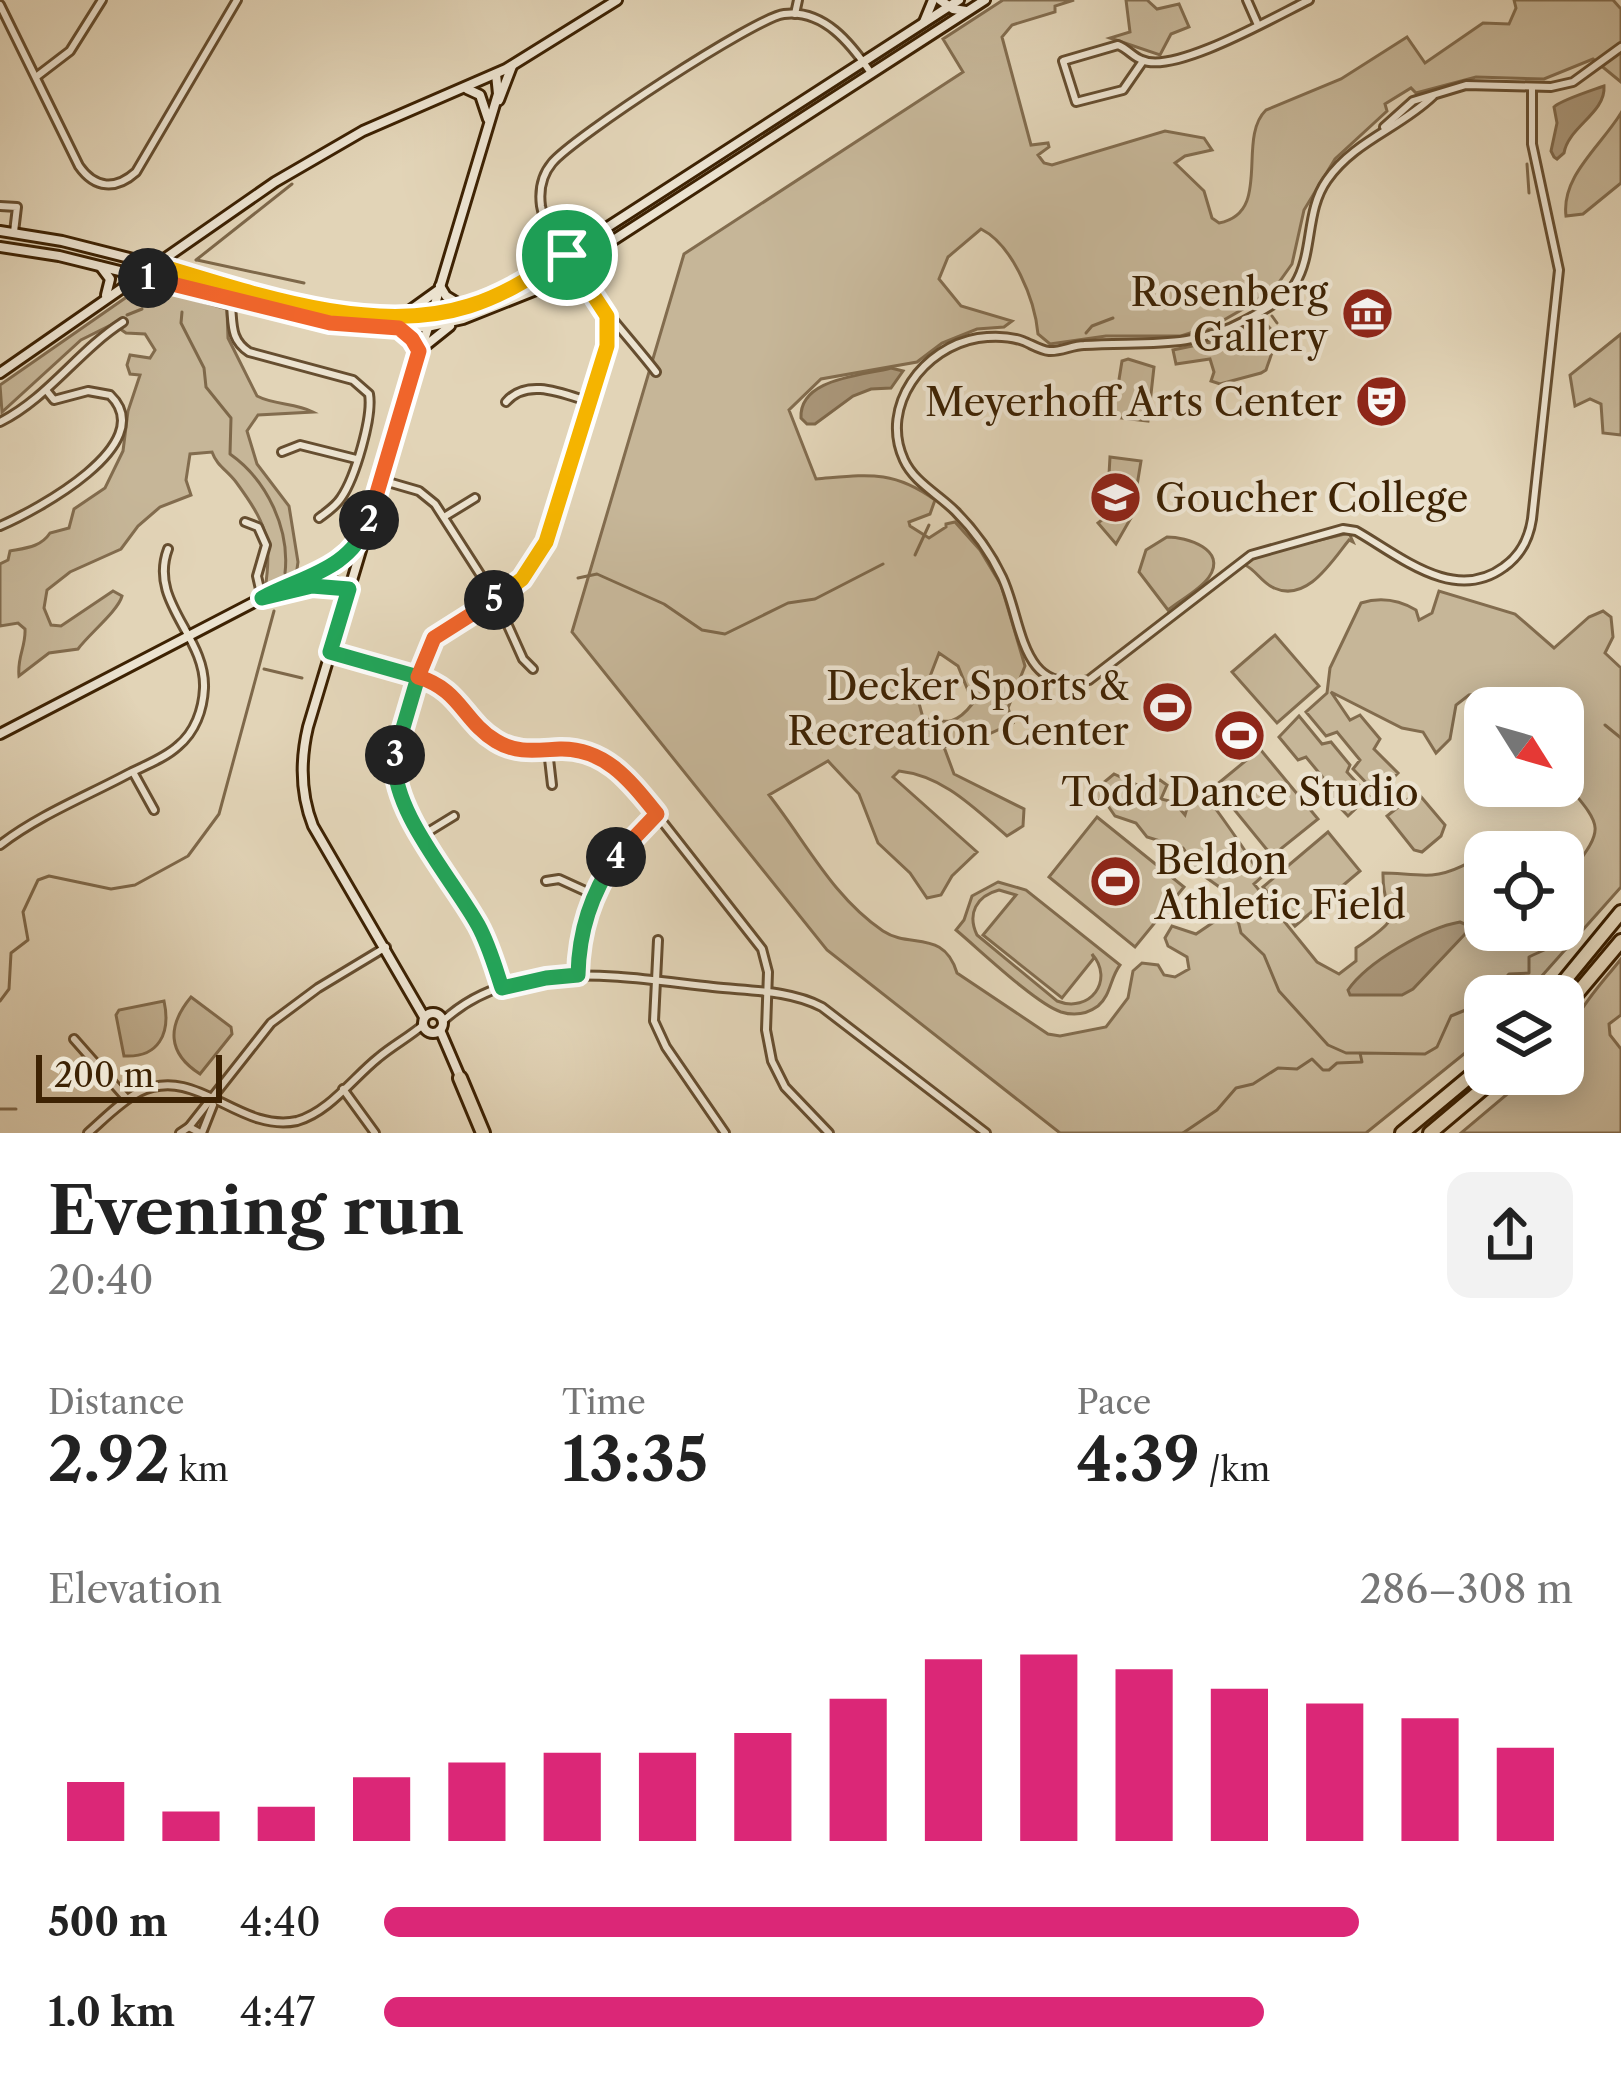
<!DOCTYPE html>
<meta charset="utf-8">
<style>
:root{--surface:#fff;--page:#f2f2f2;--text:#222;--muted:#767676;--accent:#db2777}
body{margin:0;font-family:"Libre Caslon Text",serif;background:var(--page);color:var(--text);height:100vh;display:flex;flex-direction:column;font-size:45px;white-space:nowrap}
*{box-sizing:border-box;margin:0}
p{font-size:39px;color:var(--muted)}
.icon{flex:none;width:66px;height:66px;fill:none;stroke:currentColor;stroke-width:2;stroke-linecap:round;stroke-linejoin:round}
.map{position:relative;height:1133px;overflow:hidden}
.side{display:flex;flex-direction:column;background:var(--surface);flex:1}
.side>*{flex:none}
.needle{width:78px;rotate:127deg}
.buttons{position:absolute;left:1464px;top:687px;display:grid;gap:24px}
.buttons a{display:grid;place-items:center;width:120px;height:120px;border-radius:24px;background:var(--surface);box-shadow:0 6px 30px #0003;font-size:60px}
.scale{position:absolute;left:36px;bottom:30px;width:186px;box-sizing:border-box;padding-left:12px;border:6px solid #3d2203;border-top:0;font-size:33px;line-height:42px;white-space:nowrap;color:#3d2203;-webkit-text-stroke:9px #ece3d0;paint-order:stroke}
.pin{position:absolute;display:grid;place-items:center;width:102px;height:102px;color:#fff;margin:-51px;border:6px solid #fff;border-radius:50%;box-shadow:0 3px 12px #0007}
.km{position:absolute;width:60px;height:60px;margin:-30px;border-radius:50%;background:#222;color:#fff;font-size:33px;line-height:60px;text-align:center}
.round{display:grid;place-items:center;flex:none;width:126px;height:126px;border-radius:24px;background:var(--page)}
.headline{display:flex;align-items:center;justify-content:space-between;height:204px;padding:0 48px}
h1{font-size:66px;font-weight:800;line-height:90px}
.figures{display:grid;grid-template-columns:repeat(3,1fr);gap:18px;height:204px;padding:12px 48px}
.figures div{display:grid;align-content:center}
.figures b{font-size:60px;font-weight:800}
.figures small{font-size:33px;font-weight:400}
.figures p{font-size:33px}
.chart{height:336px;padding:24px 48px}
.chart p{display:flex;justify-content:space-between}
.chart svg{width:100%;height:216px;margin-top:12px;stroke:var(--accent);stroke-width:6}
ul{padding:0 48px;list-style:none;font-size:39px}
li{display:grid;grid-template-columns:192px 144px 1fr;align-items:center;height:90px}
li i{height:30px;border-radius:15px;background:var(--accent)}
.map>svg:first-child{display:block}
</style>
<div class="map">
<svg width="1621" height="1133" viewBox="0 0 1621 1133">
<rect width="100%" height="100%" fill="#e2d4b7"/>
<filter id="stains"><feTurbulence type="fractalNoise" baseFrequency=".00167" numOctaves="4"/><feColorMatrix values="0 0 0 0 .2 0 0 0 0 .09 0 0 0 0 .02 0 0 0 .5 -.17"/></filter>
<radialGradient id="worn" r=".72"><stop offset=".6" stop-color="#630" stop-opacity="0"/><stop offset="1" stop-color="#630" stop-opacity=".3"/></radialGradient>
<g fill="#c6b698" stroke="#826c4e" stroke-width="3" fill-rule="evenodd">
<path d="M 1003,0 L 1074,0 L 1055,6 L 1055,12 L 1012,25 L 1002,37 L 1031,145 L 1048,143 L 1049,147 L 1038,155 L 1044,163 L 1052,165 L 1165,131 L 1204,138 L 1212,150 L 1185,156 L 1175,163 L 1204,191 L 1212,218 L 1219,223 C 1273,213 1236,139 1266,110 L 1341,79 L 1407,37 L 1425,63 L 1483,23 L 1509,24 L 1516,8 L 1514,0 L 1613,0 L 1621,9 L 1621,82 L 1593,59 L 1544,79 L 1476,77 L 1416,93 L 1411,88 L 1385,104 L 1387,111 L 1335,159 L 1304,210 L 1292,264 L 1277,285 L 1250,305 L 1215,325 L 1181,336 L 1106,336 L 1050,344 L 1038,334 C 1035,300 1013,245 981,229 L 948,257 L 939,279 L 961,306 L 1012,321 L 1004,327 L 977,329 L 942,343 L 917,362 L 821,379 L 789,410 L 816,479 C 866,475 892,469 935,500 L 930,514 L 909,522 L 910,526 L 929,538 L 946,527 L 946,524 L 955,522 L 980,550 L 1001,585 L 1025,666 L 1008,708 L 1013,723 L 978,739 L 944,747 L 954,774 L 1024,809 L 1023,826 L 1007,836 C 974,808 944,776 899,771 L 893,777 L 977,852 L 952,876 L 941,895 L 927,898 L 910,873 L 878,843 L 859,794 L 828,761 L 769,795 C 806,842 832,896 883,931 C 910,949 944,929 957,973 L 1048,1034 L 1060,1036 L 1106,1027 L 1128,998 L 1133,971 L 1142,963 L 1158,965 L 1164,975 L 1175,977 L 1189,969 L 1187,957 L 1168,946 L 1165,938 L 1172,926 L 1196,934 L 1230,911 L 1225,891 L 1201,874 L 1183,848 L 1147,837 L 1136,823 L 1115,816 L 1104,800 L 1094,801 L 1091,793 L 1114,774 L 1144,788 L 1160,780 L 1167,785 L 1161,799 L 1174,802 L 1185,815 L 1189,801 L 1202,793 C 1209,797 1247,853 1254,865 L 1275,865 L 1254,884 L 1317,962 L 1339,974 L 1356,961 L 1356,948 C 1412,910 1382,923 1383,873 C 1399,873 1416,876 1432,875 C 1460,873 1486,851 1511,838 L 1528,852 L 1485,852 L 1485,930 L 1563,930 L 1563,875 L 1568,877 C 1604,827 1605,830 1566,783 L 1582,759 L 1582,725 L 1563,718 L 1563,708 C 1539,708 1520,707 1501,691 L 1469,695 L 1456,705 L 1450,739 L 1436,753 L 1423,732 L 1402,728 L 1331,692 L 1350,720 L 1360,715 L 1380,739 L 1374,749 L 1398,773 L 1377,794 L 1353,769 L 1360,760 L 1337,732 L 1326,736 L 1306,712 L 1327,693 L 1330,668 L 1361,603 C 1380,597 1399,600 1416,610 L 1419,620 L 1432,613 L 1439,591 L 1515,614 L 1554,648 L 1589,617 L 1603,611 L 1611,617 L 1613,637 L 1605,653 L 1621,668 L 1621,887 L 1524,996 L 1485,996 L 1485,1037 L 1366,1133 L 1060,1133 L 827,950 L 572,632 L 684,254 L 963,72 L 943,39 ZM 939,653 L 958,666 L 973,703 C 957,724 948,724 923,718 L 917,696 L 929,679 Z"/>
<polygon points="1126,0 1147,0 1157,9 1179,4 1189,27 1171,34 1160,55 1110,38 1130,32"/>
<path d="M 1621,113 L 1621,183 L 1583,214 L 1566,216 C 1561,176 1601,146 1621,113 Z"/>
<path d="M 144,285 L 227,309 L 228,338 L 257,396 C 274,405 295,403 313,412 L 258,415 L 247,431 L 257,464 L 289,506 L 298,562 L 296,576 L 265,589 C 273,540 266,523 236,482 C 227,470 217,466 212,452 L 190,454 L 186,480 L 191,495 L 160,507 L 138,526 L 121,549 L 70,572 L 47,590 L 44,608 L 51,625 L 61,626 L 113,591 L 122,596 C 118,611 89,634 78,649 L 49,653 L 19,676 C 17,656 26,647 25,629 L 18,623 L 0,626 L 0,564 L 8,560 L 10,551 C 26,548 41,547 50,533 L 69,528 L 74,509 L 105,488 L 123,451 L 128,411 L 140,375 L 130,374 L 127,365 L 130,355 L 150,358 L 155,350 L 145,334 L 126,333 L 113,324 L 81,340 L 2,412 L 0,385 Z"/>
<path d="M 1261,320 C 1283,335 1273,348 1266,370 L 1261,373 L 1220,384 L 1211,381 L 1214,372 L 1210,359 L 1176,364 L 1173,350 L 1221,340 Z"/>
<polygon points="1621,334 1621,435 1603,433 1601,404 1590,399 1575,406 1570,375"/>
<polygon points="1128,359 1154,367 1148,421 1113,417 1122,361"/>
<polygon points="1110,457 1141,461 1132,516 1116,544 1098,523 1108,515 1107,497 1123,496 1108,492"/>
<path d="M 1349,533 L 1353,542 L 1349,540 C 1332,561 1307,603 1274,588 C 1262,583 1256,570 1245,565 L 1257,555 Z"/>
<path d="M 1167,537 C 1186,537 1228,549 1209,577 C 1200,590 1180,600 1168,610 L 1139,572 L 1146,550 Z"/>
<polygon points="1275,635 1319,686 1277,723 1232,672"/>
<polygon points="1299,716 1322,744 1331,742 1350,765 1347,772 1369,796 1348,816 1325,792 1329,785 1306,757 1298,760 1279,737"/>
<polygon points="1260,749 1318,819 1272,856 1215,786"/>
<polygon points="1417,792 1445,825 1441,836 1422,852 1414,850 1387,816"/>
<polygon points="1097,817 1184,887 1135,947 1049,877"/>
<polygon points="1328,832 1360,871 1295,926 1263,887"/>
<path d="M 998,882 L 1026,890 L 1120,965 C 1110,978 1111,995 1098,1006 C 1087,1014 1074,1016 1061,1012 C 1035,1003 980,950 956,930 L 964,920 L 972,896 ZM 999,890 L 1016,895 L 983,935 L 1062,998 L 1094,958 L 1092,954 C 1115,980 1090,1014 1057,1001 L 977,935 C 967,914 976,896 999,890 Z"/>
<path d="M 1621,959 L 1621,1015 L 1609,1024 L 1610,1035 L 1621,1049 L 1621,1133 L 1461,1133 L 1531,1074 L 1563,1074 C 1563,1021 1590,998 1621,959 Z"/>
<path d="M 191,997 L 231,1027 L 232,1034 L 200,1074 C 167,1053 167,1026 191,997 Z"/>
<path d="M 164,1001 C 171,1033 159,1058 124,1056 L 116,1015 L 119,1010 Z"/>
</g>
<g fill="#aa977a" stroke="#7e684a" stroke-width="3">
<path d="M 1604,86 C 1606,113 1568,127 1564,153 L 1557,159 L 1554,157 L 1551,151 L 1557,123 L 1554,107 C 1561,100 1593,90 1604,86 Z"/>
<path d="M 891,368 L 903,371 L 891,388 L 871,389 L 853,396 L 815,424 L 807,424 L 801,418 C 799,378 862,376 891,368 Z"/>
<path d="M 1460,922 L 1467,925 L 1465,934 L 1413,989 L 1402,995 L 1350,995 L 1348,990 C 1367,962 1426,928 1460,922 Z"/>
</g>
<g fill="none" stroke-linecap="round" stroke-linejoin="round">
<g stroke="#7e684a" stroke-width="3">
<polyline points="1527,164 1529,193"/>
<polyline points="196,260 292,184"/>
<polyline points="197,260 304,283"/>
<path d="M 182,312 L 181,323 L 204,368 L 206,387 L 231,418 L 230,454 C 267,480 290,529 285,573"/>
<polyline points="127,315 142,309"/>
<polyline points="1272,316 1277,323"/>
<polyline points="1086,333 1092,326 1113,318"/>
<polyline points="915,555 929,525"/>
<polyline points="578,578 597,574 664,604 702,630 725,634 788,603 815,599 883,564"/>
<polyline points="264,669 302,678"/>
<polyline points="1605,725 1621,738"/>
<polyline points="1233,900 1241,933 1264,955 1279,991 1328,1045 1346,1053 1359,1053"/>
<polyline points="1490,996 1509,974 1529,973 1529,957 1533,955 1560,943 1570,945"/>
<polyline points="0,1001 9,989 11,953 28,940 23,912 38,880 49,876 111,889 135,885 188,856 219,814 274,611"/>
<polyline points="0,1109 16,1109"/>
<polyline points="1183,1133 1217,1110 1236,1088 1253,1084 1278,1068 1297,1069 1312,1059 1323,1070 1329,1070 1337,1063 1362,1062 1360,1053 1425,1054 1437,1047 1451,1016 1485,1002"/>
</g>
<defs>
<g id="street">
<polyline points="1247,0 1258,25"/>
<path d="M 0,5 L 79,166 C 95,189 116,190 136,172 L 237,0"/>
<polyline points="795,14 798,0"/>
<path d="M 1143,61 L 1123,90 L 1076,102 L 1063,61 L 1118,45 C 1128,49 1133,57 1142,60 C 1174,75 1276,16 1309,0"/>
<polyline points="36,77 70,51 102,0"/>
<path d="M 1433,96 C 1400,128 1354,141 1327,180 C 1305,211 1314,253 1295,284 C 1285,300 1260,312 1244,321 C 1191,350 1141,341 1084,345 C 1073,345 1060,352 1049,351 C 1040,350 1031,344 1023,341 C 1009,336 993,336 978,338 C 924,347 879,406 904,460 C 914,482 938,494 955,511 C 973,529 991,554 1002,577 C 1023,621 1019,696 1089,680 L 1251,555 L 1343,529 L 1356,531 C 1400,556 1454,604 1504,567 C 1521,555 1529,539 1532,519 L 1559,270 L 1532,144 L 1532,87"/>
<polyline points="1384,127 1413,101 1466,85 1551,87 1573,82 1621,47"/>
<polyline points="0,206 17,207 14,232"/>
<path d="M 230,299 C 234,321 228,338 249,352 L 353,380 L 369,394 C 373,417 355,478 341,498 C 336,506 327,512 319,518"/>
<path d="M 656,372 C 627,334 549,252 541,206 C 539,191 542,175 552,163 C 572,138 756,17 784,14 C 824,9 851,44 871,73"/>
<path d="M 506,402 C 527,377 564,394 590,402"/>
<path d="M 0,422 C 48,398 78,351 123,322"/>
<polyline points="282,452 300,445 356,459"/>
<polyline points="381,480 419,491 435,504 496,599 523,659 533,669"/>
<polyline points="444,517 475,498"/>
<polyline points="245,522 258,527 266,545 257,576 262,598"/>
<path d="M 0,526 C 35,511 161,444 110,395 L 88,391 L 54,400 L 46,390"/>
<polyline points="330,653 442,687 456,698 486,734 504,745 524,751 585,752 610,762 632,783 762,949 768,972 766,1030 772,1061 785,1087 829,1133"/>
<polyline points="548,750 552,785"/>
<polyline points="133,772 154,810"/>
<polyline points="423,835 454,816"/>
<path d="M 0,845 C 39,815 87,796 130,773 C 146,765 165,758 178,746 C 195,732 203,710 204,688 C 206,636 148,602 168,549"/>
<polyline points="546,881 559,879 594,895"/>
<polyline points="658,940 654,1021 666,1047 725,1133"/>
<path d="M 578,975 C 579,908 608,859 657,814"/>
<path d="M 502,989 L 478,925 L 408,810 L 396,783 L 395,754 L 425,653 C 444,614 498,606 526,574 C 561,534 590,402 607,346 L 607,316"/>
<path d="M 442,1022 C 513,954 626,978 713,987 C 749,991 790,990 822,1007 L 986,1133"/>
<polyline points="74,1039 127,1099"/>
<polyline points="343,1089 375,1133"/>
<polyline points="189,1127 271,1023 318,988 386,947"/>
<path d="M 88,1133 C 104,1119 120,1102 139,1092 C 197,1064 238,1133 297,1121 C 329,1112 353,1078 378,1058 C 392,1046 409,1037 423,1025"/>
<polyline points="180,1133 189,1127 200,1133"/>
<polyline points="202,1133 213,1105"/>
</g>
<g id="secondary">
<polyline points="940,0 953,9 966,11"/>
<polyline points="924,22 933,0"/>
<polyline points="467,89 480,95 488,119"/>
<polyline points="499,100 512,66"/>
<path d="M 0,231 L 62,241 L 351,314 C 411,319 463,312 518,285 L 959,0"/>
<polyline points="0,247 59,256 330,323 373,329 427,327 463,319 536,290 985,0"/>
<polyline points="101,267 110,279 106,295"/>
<polyline points="440,286 446,296 464,307"/>
<polyline points="405,314 437,291"/>
<polyline points="420,350 450,326"/>
<polyline points="0,373 275,182 363,131 506,69 617,0"/>
<polyline points="310,576 336,566 359,540"/>
<polyline points="274,595 312,586 348,589"/>
<path d="M 0,734 L 287,585 C 308,578 330,575 349,589"/>
<circle cx="433" cy="1023" r="10"/>
<path d="M 424,1017 L 313,826 C 300,793 300,761 308,727 L 498,94 L 496,74"/>
<polyline points="440,1030 461,1079"/>
</g>
<g id="highway">
<polyline points="1552,996 1621,912"/>
<polyline points="1563,1010 1621,941"/>
<polyline points="460,1078 483,1133"/>
<polyline points="1402,1133 1485,1064"/>
<polyline points="1430,1133 1500,1074"/>
</g>
</defs>
<use href="#street" stroke="#664e30" stroke-width="12"/>
<use href="#secondary" stroke="#3d2203" stroke-width="14"/>
<use href="#highway" stroke="#3d2203" stroke-width="18"/>
<use href="#street" stroke="#ece3d0" stroke-width="6"/>
<use href="#secondary" stroke="#ece3d0" stroke-width="8"/>
<use href="#highway" stroke="#e2d4b7" stroke-width="12"/>
</g>
<g fill="none" stroke-linecap="round" stroke-linejoin="round">
<defs>
<path id="split-1" d="M 148,278 L 137,275 L 154,264 C 249,292 371,337 469,306 C 505,295 536,274 567,255"/>
<polyline id="split-2" points="148,278 330,323 399,328 412,339 419,351 369,520"/>
<path id="split-3" d="M 369,520 C 351,570 303,576 262,598 L 312,586 L 349,589 L 330,652 L 418,677 L 395,755"/>
<path id="split-4" d="M 395,755 C 389,809 452,878 478,925 C 489,945 495,967 502,988 L 546,978 L 578,975 C 579,931 591,894 616,857"/>
<path id="split-5" d="M 494,600 L 434,638 L 418,677 C 460,689 463,721 496,741 C 517,754 537,750 560,749 C 606,748 631,782 657,814 L 616,857"/>
<polyline id="split-6" points="494,600 522,579 546,542 607,346 607,316 567,255"/>
</defs>
<use href="#split-1" stroke="#fff" stroke-width="24"/>
<use href="#split-2" stroke="#fff" stroke-width="24"/>
<use href="#split-3" stroke="#fff" stroke-width="24"/>
<use href="#split-4" stroke="#fff" stroke-width="24"/>
<use href="#split-5" stroke="#fff" stroke-width="24"/>
<use href="#split-6" stroke="#fff" stroke-width="24"/>
<use href="#split-1" stroke="#f5b400" stroke-width="15"/>
<use href="#split-2" stroke="#f0652b" stroke-width="15"/>
<use href="#split-3" stroke="#22a559" stroke-width="15"/>
<use href="#split-4" stroke="#22a559" stroke-width="15"/>
<use href="#split-5" stroke="#f0652b" stroke-width="15"/>
<use href="#split-6" stroke="#f5b400" stroke-width="15"/>
</g>
<defs>
<symbol id="museum-disc" viewBox="-11 -11 22 22"><circle r="9.5" fill="#8f2418" stroke="#ece3d0"/><path d="M0-6L6-3V-2H-6V-3ZM-5-1h2V3h-2ZM-1-1h2V3h-2ZM3-1h2V3H3ZM-6 4H6V6H-6Z" fill="#fff"/></symbol>
<symbol id="theatre-disc" viewBox="-11 -11 22 22"><circle r="9.5" fill="#8f2418" stroke="#ece3d0"/><path d="M-5-5.5Q0-4 5-5.5V0Q5 5 0 6Q-5 5-5 0ZM-3.3-2.5H-1v1.5H-3.3ZM1-2.5H3.3v1.5H1ZM-2.8 1Q0 5.5 2.8 1Z" fill="#fff"/></symbol>
<symbol id="university-disc" viewBox="-11 -11 22 22"><circle r="9.5" fill="#8f2418" stroke="#ece3d0"/><path d="M0-5L7-2L0 1L-7-2ZM-4 1L0 2.5L4 1V4Q0 6-4 4Z" fill="#fff"/></symbol>
<symbol id="stadium-disc" viewBox="-11 -11 22 22"><circle r="9.5" fill="#8f2418" stroke="#ece3d0"/><path d="M0-5a6.5 5 0 1 0 0 10a6.5 5 0 1 0 0-10ZM-3.5-1.8h7v3.6h-7Z" fill="#fff"/></symbol>
</defs>
<g fill-rule="evenodd">
<use href="#museum-disc" x="1338" y="284" width="59" height="59"/>
<use href="#theatre-disc" x="1352" y="372" width="59" height="59"/>
<use href="#university-disc" x="1086" y="468" width="59" height="59"/>
<use href="#stadium-disc" x="1138" y="678" width="59" height="59"/>
<use href="#stadium-disc" x="1210" y="706" width="59" height="59"/>
<use href="#stadium-disc" x="1086" y="852" width="59" height="59"/>
</g>
<g text-anchor="middle" dominant-baseline="central" stroke-width="9" stroke-linejoin="round" paint-order="stroke">
<g font-size="39" fill="#3d2203" stroke="#ece3d0" text-anchor="end">
<text x="1328" y="292">Rosenberg<tspan x="1328" dy="45">Gallery</tspan></text>
<text x="1342" y="402">Meyerhoff Arts Center</text>
<text x="1155" y="498" text-anchor="start">Goucher College</text>
<text x="1129" y="686">Decker Sports &amp;<tspan x="1129" dy="45">Recreation Center</tspan></text>
<text x="1240" y="792" text-anchor="middle">Todd Dance Studio</text>
<text x="1155" y="860" text-anchor="start">Beldon<tspan x="1155" dy="45">Athletic Field</tspan></text>
</g>
</g>
<rect width="100%" height="100%" filter="url(#stains)"/>
<rect width="100%" height="100%" fill="url(#worn)"/>
</svg>
<div class="buttons">
<a><svg class="needle" viewBox="-14 -14 28 28"><path d="M0-13l5 13h-10z" fill="#e53935"/><path d="M0 13l5-13h-10z" fill="#767676"/></svg></a>
<a><svg class="icon" aria-label="locate" viewBox="0 0 24 24"><circle cx="12" cy="12" r="6"/><path d="M12 2v4M12 18v4M2 12h4M18 12h4"/></svg></a>
<a><svg class="icon" aria-label="layers" viewBox="0 0 24 24"><path d="M12 4l9 5-9 5-9-5zM3 14l9 5 9-5"/></svg></a>
</div>
<div class="scale">200 m</div>
<div class="pin" style="left:567px;top:255px;background:#1e9e55"><svg class="icon" aria-label="arrive" viewBox="0 0 24 24"><path d="M6 21V4h12l-3 4 3 4H6"/></svg></div>
<b class="km" style="left:148px;top:278px">1</b>
<b class="km" style="left:369px;top:520px">2</b>
<b class="km" style="left:395px;top:755px">3</b>
<b class="km" style="left:616px;top:857px">4</b>
<b class="km" style="left:494px;top:600px">5</b>
</div>
<section class="side">
<div class="headline"><div><h1>Evening run</h1><p>20:40</p></div><a class="round"><svg class="icon" aria-label="share" viewBox="0 0 24 24"><path d="M12 15V3M7 8l5-5 5 5M5 13v7h14v-7"/></svg></a></div>
<div class="figures">
<div><p>Distance</p><b>2.92<small> km</small></b></div>
<div><p>Time</p><b>13:35</b></div>
<div><p>Pace</p><b>4:39<small> /km</small></b></div>
</div>
<div class="chart"><p><span>Elevation</span>286–308 m</p>
<svg viewBox="0 0 160 44" preserveAspectRatio="none"><path d="M5 44V32M15 44V38M25 44V37M35 44V31M45 44V28M55 44V26M65 44V26M75 44V22M85 44V15M95 44V7M105 44V6M115 44V9M125 44V13M135 44V16M145 44V19M155 44V25"/></svg>
</div>
<ul>
<li><b>500 m</b>4:40<i style="width:82%"></i></li>
<li><b>1.0 km</b>4:47<i style="width:74%"></i></li>
</ul>
</section>
